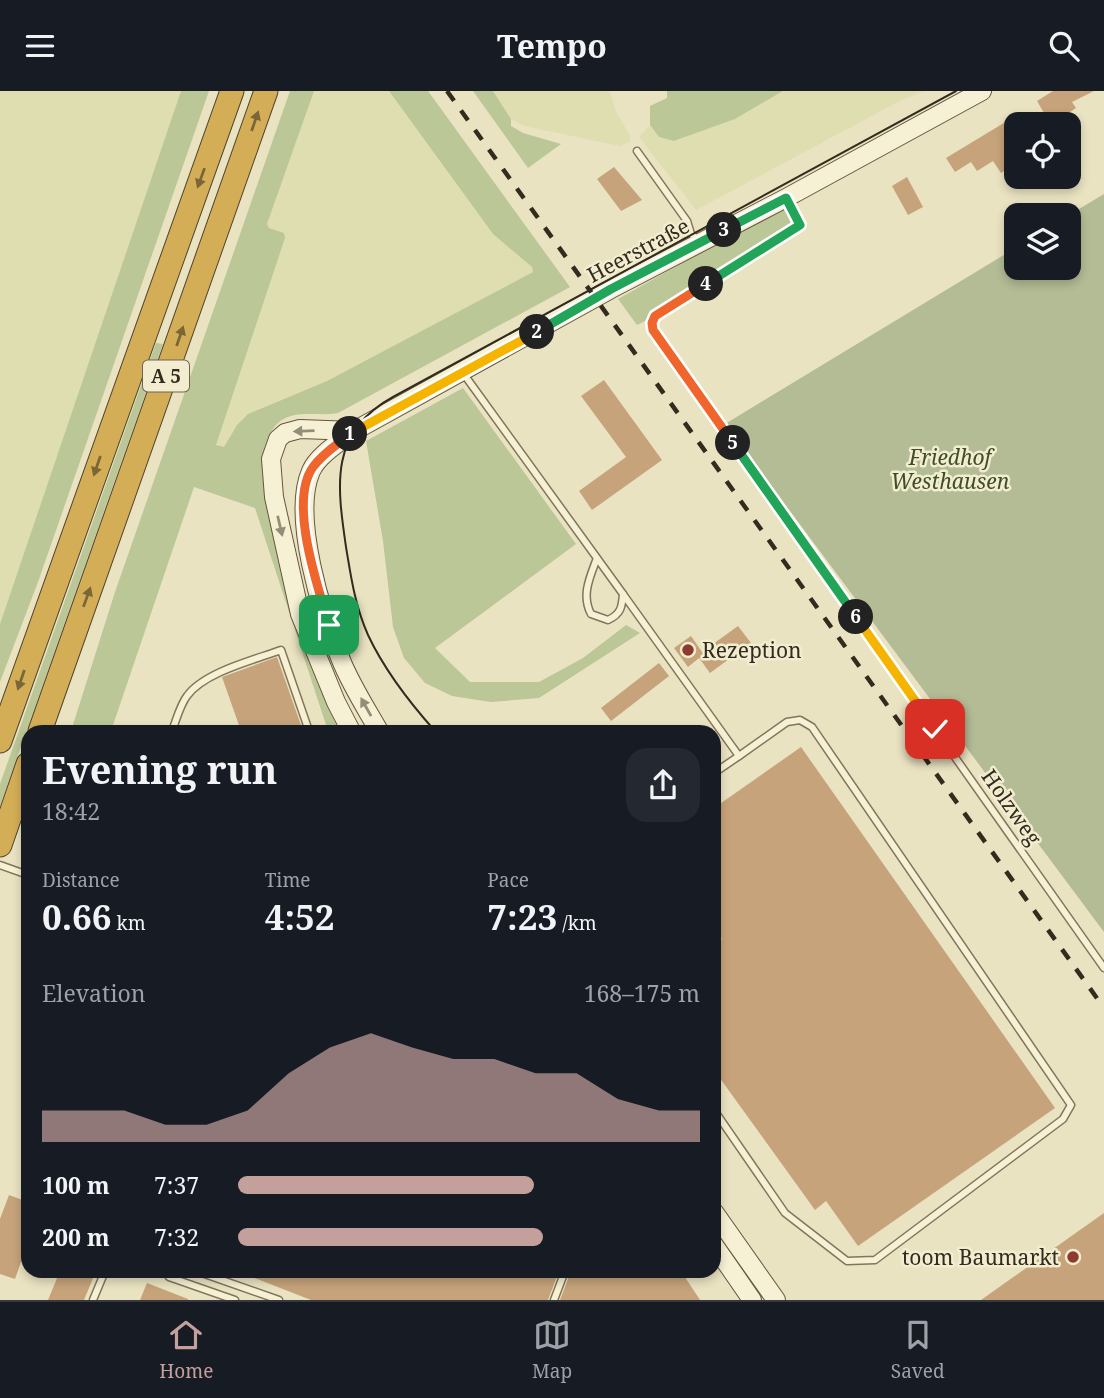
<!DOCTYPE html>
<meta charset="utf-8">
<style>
:root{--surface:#171b24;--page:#242831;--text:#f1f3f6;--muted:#9ea1a6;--line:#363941;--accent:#c4a09c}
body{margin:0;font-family:"Noto Serif",serif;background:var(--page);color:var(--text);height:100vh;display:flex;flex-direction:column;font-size:26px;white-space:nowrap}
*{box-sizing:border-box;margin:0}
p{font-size:23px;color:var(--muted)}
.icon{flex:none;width:38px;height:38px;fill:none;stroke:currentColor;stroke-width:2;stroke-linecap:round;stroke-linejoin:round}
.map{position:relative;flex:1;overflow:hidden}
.drawer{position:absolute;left:21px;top:634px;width:700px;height:553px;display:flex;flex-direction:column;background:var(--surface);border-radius:21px;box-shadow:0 4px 10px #0003}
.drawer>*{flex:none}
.tools{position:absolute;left:1004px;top:21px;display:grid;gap:14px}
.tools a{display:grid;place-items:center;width:77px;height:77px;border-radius:14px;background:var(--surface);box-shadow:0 4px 10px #0003;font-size:35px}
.pin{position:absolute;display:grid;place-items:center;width:60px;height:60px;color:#fff;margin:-30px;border-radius:14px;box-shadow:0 4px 10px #0006}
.km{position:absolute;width:35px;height:35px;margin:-18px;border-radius:50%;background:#222;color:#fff;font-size:19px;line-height:35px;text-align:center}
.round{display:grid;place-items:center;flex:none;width:74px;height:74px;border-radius:21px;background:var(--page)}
.summary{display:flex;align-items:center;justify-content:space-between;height:119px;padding:0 21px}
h1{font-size:38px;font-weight:700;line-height:52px}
.figures{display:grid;grid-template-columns:repeat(3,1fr);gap:10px;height:119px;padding:7px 21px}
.figures div{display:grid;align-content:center}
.figures b{font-size:35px;font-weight:700}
.figures small{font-size:19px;font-weight:400}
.figures p{font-size:19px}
.chart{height:196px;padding:14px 21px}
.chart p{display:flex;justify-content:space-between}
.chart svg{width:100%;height:126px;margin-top:7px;fill:var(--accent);opacity:.7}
ul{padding:0 21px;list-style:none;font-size:23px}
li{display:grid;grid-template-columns:112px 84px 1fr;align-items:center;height:52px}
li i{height:18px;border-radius:9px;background:var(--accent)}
header{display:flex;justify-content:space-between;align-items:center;height:91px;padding:0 21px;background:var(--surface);font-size:32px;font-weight:700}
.tab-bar{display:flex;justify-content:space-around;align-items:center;height:98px;border-top:2px solid var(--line);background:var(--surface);font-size:19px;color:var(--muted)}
.tab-bar a{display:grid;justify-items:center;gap:4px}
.tab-bar .current{color:var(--accent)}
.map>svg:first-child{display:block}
</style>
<header><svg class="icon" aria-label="menu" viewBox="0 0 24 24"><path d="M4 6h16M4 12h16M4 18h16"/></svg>Tempo<svg class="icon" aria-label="search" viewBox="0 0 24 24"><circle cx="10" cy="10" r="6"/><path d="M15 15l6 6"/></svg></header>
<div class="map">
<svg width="1104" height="1209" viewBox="0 0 1104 1209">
<rect width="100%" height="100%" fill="#eae3c2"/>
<g fill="#dfdeb0">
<polygon points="0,0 181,0 0,533"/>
<polygon points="314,0 389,0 493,143 533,176 533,181 327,290 257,319 237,334 224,356 219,356 215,352 285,147 284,142 269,137 267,133"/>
<polygon points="493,0 610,0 616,20 630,45 630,51 620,55 524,35 511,28"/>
<polygon points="783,0 924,0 898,11 696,119 639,46 650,34 659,46 675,50 735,28"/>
</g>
<g fill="#bbc797">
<polygon points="181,0 209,0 38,491 0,591 0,533"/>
<path d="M 290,0 L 314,0 L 267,133 L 269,137 L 284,142 L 285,147 L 216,354 L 224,356 L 237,334 L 248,323 L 327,290 L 533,181 L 532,176 L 493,143 L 389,0 L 428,0 L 570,196 L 338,322 C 318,326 293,317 277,333 C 267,343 263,359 262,372 C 262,394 268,415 273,436 C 287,505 310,576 339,640 L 328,640 L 255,417 L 194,396 L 111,640 L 71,640 L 115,501 Z"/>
<polygon points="473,0 493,0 511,28 511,35 523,42 561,53 528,77"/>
<polygon points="667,0 783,0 735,28 674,50 659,46 650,34 650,15 667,7"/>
<polygon points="789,112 800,134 655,225 637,234 618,208"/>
<polygon points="156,252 163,253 0,715 0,693"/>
<polygon points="463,297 576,453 435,557 470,591 539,591 583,567 626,534 640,542 539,607 491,611 452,605 425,592 404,567 393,536 383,450 366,350"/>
</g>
<polygon fill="#b3bc95" points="1104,103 1104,841 725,333 1017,156 1017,177 1069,177 1069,124"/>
<g fill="#c6a37a">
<polygon points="1053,0 1094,0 1072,11 1076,17 1061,27 1057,21 1047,27 1037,10"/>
<polygon points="1017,24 1017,72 1001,82 993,70 977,80 971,71 955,81 946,67"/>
<polygon points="614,76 642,109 621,120 597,88"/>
<polygon points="907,86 923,116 908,124 892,95"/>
<polygon points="604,289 662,369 592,419 579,400 626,366 581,305"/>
<polygon points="738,535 751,552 710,582 699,567 688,576 674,557 691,545 702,561"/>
<polygon points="277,566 303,640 241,640 222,586"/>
<polygon points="659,572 669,585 611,630 601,617"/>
<polygon points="801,656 1055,1017 858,1155 826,1110 815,1119 714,979 714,854 722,848 714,836 714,717"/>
<polygon points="9,1104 28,1111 28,1151 15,1188 0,1183 0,1128"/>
<polygon points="1104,1122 1104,1209 981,1209"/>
<polygon points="60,1180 96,1180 84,1209 48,1209"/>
<polygon points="237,1180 559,1180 548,1209 311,1209"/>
<polygon points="571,1180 681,1180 700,1209 560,1209"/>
<polygon points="147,1192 188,1208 188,1209 140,1209"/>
</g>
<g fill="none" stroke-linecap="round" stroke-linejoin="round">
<defs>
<g id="service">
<polyline points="637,60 687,130 691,143 700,150"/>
<polyline points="787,109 800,134 655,225 652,232 653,239 1104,877"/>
<path d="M 463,282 L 623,503 C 622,516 621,523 608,529 L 591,523 C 581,504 590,486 597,467"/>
<polyline points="623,503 739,665 714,682"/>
<path d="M 172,640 C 176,630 180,614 187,605 C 204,581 254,569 281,559 L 309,640"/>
<polyline points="0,774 28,784"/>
<polyline points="714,1019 785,1122 847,1170 875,1169 1063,1028 1071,1014 812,636 800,629 787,631 739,665"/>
<polyline points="170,1180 169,1186 235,1209"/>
<polyline points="196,1180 279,1209"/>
<polyline points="93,1209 105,1180"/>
<polyline points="554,1209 565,1180"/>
</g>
<g id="secondary">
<polyline points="351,640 336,611 300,523 274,406 271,368 278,348 285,342 300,338 354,340"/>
<path d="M 379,640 C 366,617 351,594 341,569 C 322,524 291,425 311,380 C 318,364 340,351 354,340 L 611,198 L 786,107 L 982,0"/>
<polyline points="714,1121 776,1209"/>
<polyline points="714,1154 752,1209"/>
</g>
<g id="motorway">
<polyline points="40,640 266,0"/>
<polyline points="0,650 232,0"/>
<polyline points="0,754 28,673"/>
</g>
</defs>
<use href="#service" stroke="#82755a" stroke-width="9"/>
<use href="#secondary" stroke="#64563e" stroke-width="20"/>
<use href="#motorway" stroke="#50432e" stroke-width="25"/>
<use href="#service" stroke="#f6f0d4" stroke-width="6"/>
<use href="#secondary" stroke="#f6f0d4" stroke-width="18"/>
<use href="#motorway" stroke="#d4ae57" stroke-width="23"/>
<path stroke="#332b1d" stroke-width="2" d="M 435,640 C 410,612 384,578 368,544 C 355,515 351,486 346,456 C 337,394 329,341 393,306 L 956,0"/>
<polyline stroke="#332b1d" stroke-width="4.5" stroke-dasharray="12 12" stroke-linecap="butt" points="447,0 1104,917"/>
</g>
<defs><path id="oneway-solid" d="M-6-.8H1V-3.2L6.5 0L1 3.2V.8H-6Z" transform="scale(1.75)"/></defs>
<g fill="#7b6637">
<use href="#oneway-solid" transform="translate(255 30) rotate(-71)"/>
<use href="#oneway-solid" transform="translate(201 87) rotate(110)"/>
<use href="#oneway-solid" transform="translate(180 245) rotate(-71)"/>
<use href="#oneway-solid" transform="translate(97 375) rotate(109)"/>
<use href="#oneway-solid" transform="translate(87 506) rotate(-70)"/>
<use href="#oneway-solid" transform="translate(21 589) rotate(109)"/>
</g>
<g fill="#948e78">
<use href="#oneway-solid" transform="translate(304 340) rotate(178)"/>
<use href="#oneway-solid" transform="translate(280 435) rotate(77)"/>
<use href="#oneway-solid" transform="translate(366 616) rotate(-119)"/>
</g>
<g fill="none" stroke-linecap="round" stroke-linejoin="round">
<defs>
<path id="split-1" d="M 329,534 C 318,496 288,411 313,376 C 323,362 338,353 350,343"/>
<polyline id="split-2" points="350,343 537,241"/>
<polyline id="split-3" points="537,241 611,198 724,139"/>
<polyline id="split-4" points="706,193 800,134 786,107 724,139"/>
<polyline id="split-5" points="706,193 655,225 652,232 653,239 733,352"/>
<polyline id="split-6" points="733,352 856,526"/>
<polyline id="split-7" points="856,526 935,638"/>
</defs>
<use href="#split-1" stroke="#fff" stroke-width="14"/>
<use href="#split-2" stroke="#fff" stroke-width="14"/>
<use href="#split-3" stroke="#fff" stroke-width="14"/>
<use href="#split-4" stroke="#fff" stroke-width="14"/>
<use href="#split-5" stroke="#fff" stroke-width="14"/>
<use href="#split-6" stroke="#fff" stroke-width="14"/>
<use href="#split-7" stroke="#fff" stroke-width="14"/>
<use href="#split-1" stroke="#f0652b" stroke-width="9"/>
<use href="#split-2" stroke="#f5b400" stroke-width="9"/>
<use href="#split-3" stroke="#22a559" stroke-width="9"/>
<use href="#split-4" stroke="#22a559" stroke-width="9"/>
<use href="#split-5" stroke="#f0652b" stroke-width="9"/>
<use href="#split-6" stroke="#22a559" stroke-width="9"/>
<use href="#split-7" stroke="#f5b400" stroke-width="9"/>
</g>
<g fill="#8d3a2f" stroke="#f2edd0" stroke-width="2.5">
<circle cx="688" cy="559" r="7"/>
<circle cx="1073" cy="1166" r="7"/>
</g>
<g text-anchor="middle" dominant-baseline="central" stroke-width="5" stroke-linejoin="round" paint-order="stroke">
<rect fill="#f2edd0" stroke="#6c6553" stroke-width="2" x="143" y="269.5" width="46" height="31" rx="5"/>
<g font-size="19" font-weight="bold" fill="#332b1d">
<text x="166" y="285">A 5</text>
</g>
<g font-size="21" fill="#332b1d" stroke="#f2edd0">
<text transform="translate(638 159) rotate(-28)">Heerstraße</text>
<text transform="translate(1012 716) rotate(55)">Holzweg</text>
</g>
<g font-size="21" font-style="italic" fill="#3f4e26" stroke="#f2edd0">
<text x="950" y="366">Friedhof<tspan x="950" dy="24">Westhausen</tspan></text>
</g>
<g font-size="21" fill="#332b1d" stroke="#f2edd0" text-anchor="start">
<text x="702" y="559">Rezeption</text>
<text x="1059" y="1166" text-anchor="end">toom Baumarkt</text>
</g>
</g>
</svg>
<div class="tools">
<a><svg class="icon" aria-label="locate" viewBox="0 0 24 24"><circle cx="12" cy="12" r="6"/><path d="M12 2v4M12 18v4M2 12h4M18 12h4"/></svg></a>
<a><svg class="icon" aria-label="layers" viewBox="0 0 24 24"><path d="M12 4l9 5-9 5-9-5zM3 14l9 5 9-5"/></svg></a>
</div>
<div class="pin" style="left:329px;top:534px;background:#1e9e55"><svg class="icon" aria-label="arrive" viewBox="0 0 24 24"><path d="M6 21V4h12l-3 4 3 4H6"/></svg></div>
<div class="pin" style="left:935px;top:638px;background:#d93025"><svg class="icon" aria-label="check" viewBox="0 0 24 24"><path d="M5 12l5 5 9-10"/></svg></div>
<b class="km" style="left:350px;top:343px">1</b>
<b class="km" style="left:537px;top:241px">2</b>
<b class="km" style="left:724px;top:139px">3</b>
<b class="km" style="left:706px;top:193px">4</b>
<b class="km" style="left:733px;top:352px">5</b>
<b class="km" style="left:856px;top:526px">6</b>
<section class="drawer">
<div class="summary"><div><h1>Evening run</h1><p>18:42</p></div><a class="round"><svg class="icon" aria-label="share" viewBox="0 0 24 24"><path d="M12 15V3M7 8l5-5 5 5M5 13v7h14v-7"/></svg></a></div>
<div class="figures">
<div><p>Distance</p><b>0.66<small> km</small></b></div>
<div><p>Time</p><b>4:52</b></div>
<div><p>Pace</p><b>7:23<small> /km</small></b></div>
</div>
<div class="chart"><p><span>Elevation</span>168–175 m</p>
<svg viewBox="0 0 160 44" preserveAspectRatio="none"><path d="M0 44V33L10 33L20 33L30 38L40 38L50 33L60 20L70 11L80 6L90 11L100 15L110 15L120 20L130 20L140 29L150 33L160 33V44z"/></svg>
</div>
<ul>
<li><b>100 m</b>7:37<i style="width:64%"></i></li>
<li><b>200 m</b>7:32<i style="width:66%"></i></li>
</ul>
</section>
</div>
<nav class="tab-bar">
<a class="current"><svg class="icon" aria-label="home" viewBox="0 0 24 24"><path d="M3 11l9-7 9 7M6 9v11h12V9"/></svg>Home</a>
<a><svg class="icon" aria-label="map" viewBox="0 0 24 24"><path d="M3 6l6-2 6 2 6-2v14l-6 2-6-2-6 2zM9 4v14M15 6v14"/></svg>Map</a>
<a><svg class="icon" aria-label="saved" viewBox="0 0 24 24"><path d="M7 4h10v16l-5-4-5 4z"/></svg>Saved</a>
</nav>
